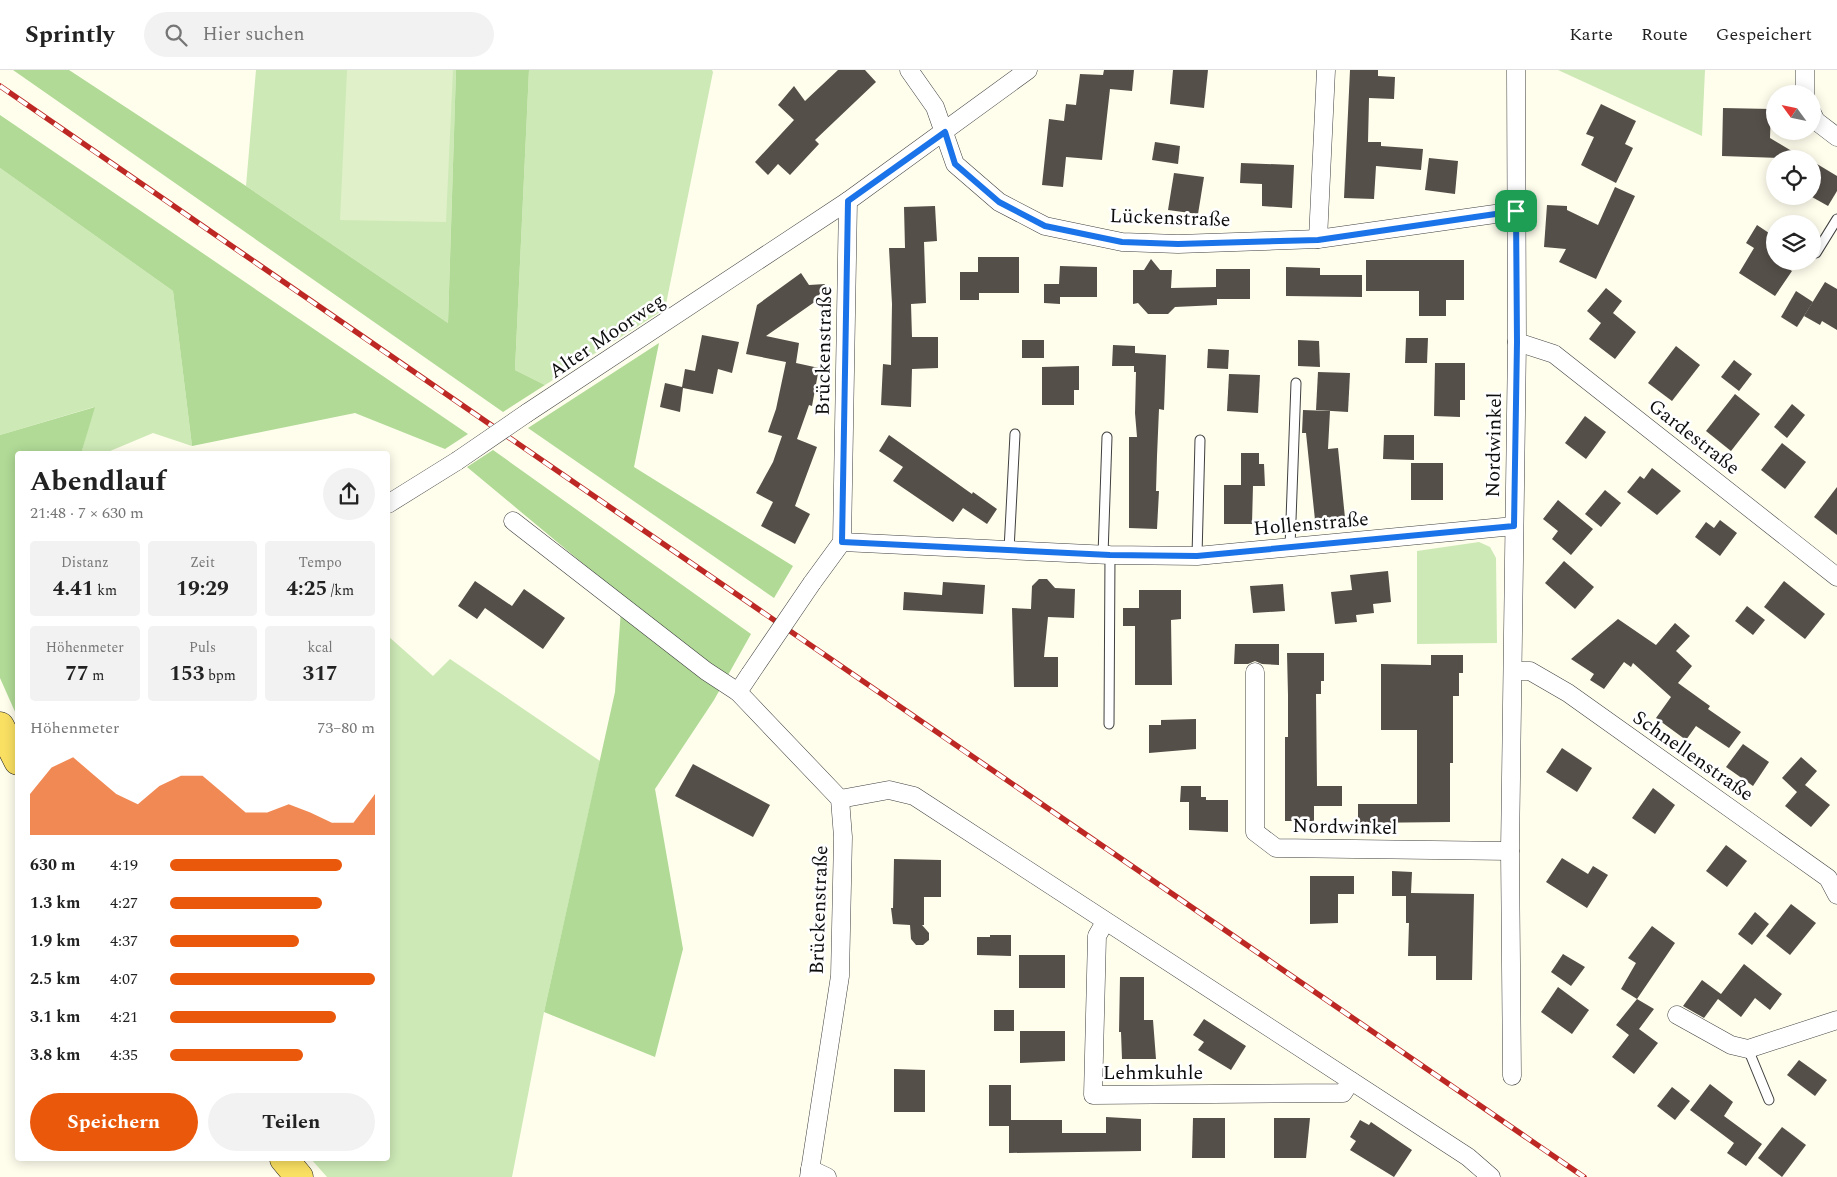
<!DOCTYPE html>
<html lang="de">
<meta charset="utf-8">
<style>
:root{--surface:#fff;--page:#f2f2f2;--text:#222;--muted:#767676;--line:#e0e0e0;--accent:#ea580c}
body{margin:0;font-family:Spectral,serif;background:var(--page);color:var(--text);height:100vh;display:flex;flex-direction:column;font-size:19px;white-space:nowrap}
*{box-sizing:border-box;margin:0}
p{font-size:16px;color:var(--muted)}
.icon{flex:none;width:28px;height:28px;fill:none;stroke:currentColor;stroke-width:2;stroke-linecap:round;stroke-linejoin:round}
.map{position:relative;flex:1;overflow:hidden}
.panel{position:absolute;left:15px;top:381px;width:375px;height:710px;display:flex;flex-direction:column;background:var(--surface);border-radius:5px;box-shadow:0 2px 12px #0003}
.panel>*{flex:none}
.needle{width:32px;rotate:303deg}
.tools{position:absolute;left:1766px;top:15px;display:grid;gap:10px}
.tools a{display:grid;place-items:center;width:55px;height:55px;border-radius:50%;background:var(--surface);box-shadow:0 2px 12px #0003;font-size:25px}
.pin{position:absolute;display:grid;place-items:center;width:42px;height:42px;color:#fff;margin:-21px;border-radius:10px;box-shadow:0 2px 8px #0006}
.round{display:grid;place-items:center;flex:none;width:52px;height:52px;border-radius:26px;background:var(--page)}
.overview{display:flex;align-items:center;justify-content:space-between;height:85px;padding:0 15px}
h1{font-size:28px;font-weight:700;line-height:38px}
.stats{display:grid;grid-template-columns:repeat(3,1fr);gap:8px;height:85px;padding:5px 15px}
.stats div{display:grid;align-content:center;border-radius:5px;background:var(--page);text-align:center}
.stats b{font-size:21px;font-weight:700}
.stats small{font-size:14px;font-weight:400}
.stats p{font-size:14px}
.chart{height:140px;padding:10px 15px}
.chart p{display:flex;justify-content:space-between}
.chart svg{width:100%;height:90px;margin-top:5px;fill:var(--accent);opacity:.7}
.cta{display:flex;gap:10px;margin-top:auto;padding:10px 15px}
.cta a{flex:1;height:58px;border-radius:30px;background:var(--accent);color:#fff;font-size:20px;font-weight:700;line-height:58px;text-align:center}
.cta a+a{background:var(--page);color:var(--text)}
ul{padding:0 15px;list-style:none;font-size:16px}
li{display:grid;grid-template-columns:80px 60px 1fr;align-items:center;height:38px}
li i{height:12px;border-radius:6px;background:var(--accent)}
header{display:flex;align-items:center;gap:30px;box-sizing:border-box;height:70px;padding:0 25px;background:var(--surface);border-bottom:1px solid var(--line)}
header strong{font-size:24px}
nav{display:flex;gap:28px;margin-inline-start:auto;font-size:18px}
.search{width:350px;height:45px;background:var(--page);display:flex;align-items:center;gap:12px;box-sizing:border-box;padding:0 18px;border-radius:28px;color:var(--muted);font-size:19px}
.map>svg:first-child{display:block}
</style>
<header>
<strong>Sprintly</strong>
<div class="search"><svg class="icon" aria-label="search" viewBox="0 0 24 24"><circle cx="10" cy="10" r="6"/><path d="M15 15l6 6"/></svg>Hier suchen</div>
<nav><a>Karte</a><a>Route</a><a>Gespeichert</a></nav>
</header>
<div class="map">
<svg width="1837" height="1107" viewBox="0 0 1837 1107">
<rect width="100%" height="100%" fill="#fffdec"/>
<g fill="#cde9b6">
<polygon points="256,0 456,0 448,253 246,116"/>
<polygon points="529,0 712,0 713,2 665,239 545,315 515,300"/>
<polygon points="1558,0 1705,0 1702,66"/>
<polygon points="0,98 173,221 192,376 153,363 103,384 81,384 94,337 0,365"/>
<polygon points="1479,472 1490,477 1496,488 1497,573 1417,574 1417,481"/>
<polygon points="388,566 433,606 450,589 600,691 544,942 512,1107 327,1107 311,1089 388,1089"/>
</g>
<g fill="#b0da96">
<polygon points="13,0 69,0 246,116 448,253 456,0 529,0 515,300 545,315 503,342"/>
<polygon points="0,45 468,364 445,379 355,343 192,376 173,221 0,98"/>
<polygon points="659,273 634,397 793,496 774,528 528,358"/>
<polygon points="95,337 81,384 18,384 18,642 16,644 0,608 0,365"/>
<polygon points="493,380 751,564 714,630 655,719 683,879 655,987 544,942 615,622 622,526 467,397"/>
</g>
<polygon fill="#e0f0c8" points="347,0 453,0 446,152 340,150"/>
<g fill="#554f49">
<polygon points="838,0 865,0 876,12 815,70 819,74 790,105 778,94 768,105 755,92 794,50 778,35 794,16 805,31"/>
<polygon points="1104,0 1134,0 1132,21 1110,19 1102,90 1066,87 1063,117 1042,115 1049,49 1064,51 1066,34 1076,35 1080,4 1103,5"/>
<polygon points="1173,0 1208,0 1204,38 1170,34"/>
<polygon points="1350,0 1378,0 1378,6 1395,7 1394,29 1369,28 1368,72 1381,72 1381,76 1423,79 1421,100 1376,96 1374,129 1344,128"/>
<polygon points="1601,34 1636,51 1625,74 1633,78 1616,113 1581,95 1594,67 1586,64"/>
<polygon points="1723,38 1771,39 1770,68 1805,89 1722,86"/>
<polygon points="1155,72 1180,76 1178,94 1152,90"/>
<polygon points="1429,88 1458,91 1455,124 1425,120"/>
<polygon points="1812,91 1837,106 1837,121 1828,136 1812,127"/>
<polygon points="1241,93 1294,95 1292,138 1262,136 1262,114 1240,113"/>
<polygon points="1174,103 1204,107 1198,144 1168,140"/>
<polygon points="1615,117 1635,126 1596,209 1559,192 1566,179 1544,177 1547,135 1567,136 1567,140 1598,155"/>
<polygon points="935,136 937,171 924,172 926,233 911,234 912,267 938,267 938,298 912,299 911,337 881,335 883,294 891,295 892,234 889,178 905,178 904,137"/>
<polygon points="1757,155 1775,167 1775,191 1792,201 1775,226 1739,203 1754,178 1746,173"/>
<polygon points="978,187 1019,187 1019,223 979,223 979,230 960,230 960,202 978,202"/>
<polygon points="1151,189 1160,200 1172,200 1171,218 1216,217 1216,199 1250,199 1250,229 1217,229 1217,235 1175,237 1168,244 1148,244 1138,233 1133,234 1133,200 1144,200"/>
<polygon points="1366,190 1464,190 1464,230 1446,230 1446,246 1419,246 1419,221 1366,221"/>
<polygon points="1060,196 1097,197 1097,227 1060,227 1060,234 1044,233 1044,214 1059,214"/>
<polygon points="1286,197 1320,198 1320,205 1362,205 1362,227 1286,226"/>
<polygon points="801,203 809,215 825,214 816,231 766,266 799,273 796,293 819,298 812,336 809,335 797,369 817,377 795,436 810,444 795,474 761,456 773,432 756,423 773,392 782,366 768,362 776,339 786,292 746,284 757,235"/>
<polygon points="1825,212 1837,219 1837,260 1822,251 1820,255 1804,246"/>
<polygon points="1606,218 1622,231 1613,243 1636,262 1615,289 1589,269 1601,253 1587,241"/>
<polygon points="1796,221 1813,232 1797,257 1781,247"/>
<polygon points="702,265 739,272 732,303 718,299 713,324 683,318 680,342 660,337 665,313 682,317 685,299 695,301"/>
<polygon points="1406,268 1428,268 1427,293 1405,293"/>
<rect x="1022" y="270" width="22" height="18"/>
<polygon points="1298,270 1319,271 1320,297 1298,296"/>
<polygon points="1113,275 1135,276 1135,290 1135,283 1166,285 1164,340 1159,339 1157,386 1156,421 1159,421 1157,459 1129,458 1129,367 1137,367 1135,343 1136,302 1134,302 1134,296 1112,296"/>
<polygon points="1676,276 1700,295 1672,331 1648,313"/>
<polygon points="1208,279 1229,280 1228,299 1207,298"/>
<polygon points="1734,290 1752,304 1739,321 1721,307"/>
<polygon points="1435,293 1465,293 1465,330 1460,330 1460,347 1434,346"/>
<polygon points="1079,296 1079,320 1074,320 1074,335 1042,335 1042,297"/>
<polygon points="1318,302 1350,303 1348,342 1316,340"/>
<polygon points="1229,304 1260,305 1258,343 1227,341"/>
<polygon points="1735,324 1760,344 1731,381 1706,361"/>
<polygon points="1792,334 1805,345 1787,368 1774,357"/>
<polygon points="1303,340 1330,341 1328,379 1338,378 1345,448 1315,450 1306,363 1302,363"/>
<polygon points="1585,346 1606,362 1586,389 1565,373"/>
<polygon points="889,365 972,424 973,422 997,439 987,454 963,438 953,452 893,411 903,397 879,381"/>
<polygon points="1384,365 1414,365 1414,390 1383,389"/>
<polygon points="1782,373 1806,392 1785,419 1761,400"/>
<polygon points="1241,383 1259,383 1259,394 1264,394 1265,416 1253,416 1252,454 1224,454 1224,415 1241,415"/>
<rect x="1411" y="393" width="32" height="37"/>
<polygon points="1652,398 1681,421 1657,445 1627,422 1640,406 1644,409"/>
<polygon points="1837,417 1837,465 1814,447"/>
<polygon points="1605,420 1621,433 1601,457 1585,444"/>
<polygon points="1558,430 1593,459 1571,485 1552,469 1558,461 1543,449"/>
<polygon points="1720,450 1737,463 1720,486 1695,467 1706,452 1714,458"/>
<polygon points="1564,491 1594,517 1575,539 1545,513"/>
<polygon points="1388,501 1391,532 1373,534 1374,543 1356,545 1357,552 1335,554 1331,522 1352,520 1350,505"/>
<polygon points="1039,509 1047,509 1055,518 1075,519 1074,548 1048,547 1044,587 1058,587 1058,617 1014,617 1012,538 1031,539 1032,516"/>
<polygon points="475,511 512,536 524,519 565,548 543,579 485,538 477,549 458,536"/>
<polygon points="1784,511 1825,544 1805,569 1764,537"/>
<polygon points="943,512 985,515 983,544 903,540 904,522 942,525"/>
<polygon points="1283,514 1285,541 1253,543 1250,516"/>
<polygon points="1139,520 1181,520 1181,549 1171,550 1172,615 1135,615 1135,556 1123,556 1123,538 1139,538"/>
<polygon points="1747,536 1765,550 1753,565 1735,551"/>
<polygon points="1618,549 1656,575 1675,553 1690,566 1676,581 1692,596 1678,613 1710,636 1708,639 1741,662 1729,678 1696,656 1686,670 1656,648 1671,627 1633,593 1631,597 1624,592 1604,619 1590,610 1594,604 1571,589"/>
<polygon points="1235,574 1279,574 1279,595 1262,594 1255,591 1248,594 1234,594"/>
<polygon points="1287,583 1324,583 1324,611 1321,611 1321,624 1316,624 1317,716 1342,716 1342,736 1314,736 1314,751 1285,751 1285,667 1288,667 1288,625"/>
<polygon points="1431,585 1463,585 1463,603 1459,603 1459,626 1453,626 1453,693 1450,693 1450,752 1358,753 1358,734 1417,734 1417,660 1381,660 1381,594 1431,595"/>
<polygon points="1196,649 1196,679 1149,683 1149,655 1161,655 1161,650"/>
<polygon points="1743,674 1769,692 1753,716 1726,697"/>
<polygon points="1562,678 1592,698 1577,722 1546,702"/>
<polygon points="1801,687 1817,701 1805,715 1830,735 1811,757 1785,736 1797,722 1782,708"/>
<polygon points="693,694 770,735 753,767 675,726"/>
<polygon points="1181,716 1201,716 1201,727 1206,727 1206,730 1228,730 1228,762 1189,760 1189,732 1180,732"/>
<polygon points="1653,718 1675,735 1655,764 1632,748"/>
<polygon points="1726,775 1747,791 1727,817 1706,801"/>
<polygon points="1562,788 1588,804 1593,796 1608,805 1587,838 1546,812"/>
<polygon points="894,789 941,790 941,827 924,827 924,855 922,855 929,863 929,870 923,875 916,875 911,869 910,855 893,854 891,838 893,838"/>
<polygon points="1392,801 1412,802 1411,823 1474,824 1472,910 1436,910 1436,886 1408,886 1409,853 1406,853 1406,826 1392,826"/>
<polygon points="1310,806 1354,806 1354,824 1338,824 1338,853 1310,854"/>
<polygon points="1791,834 1816,853 1790,885 1766,866"/>
<polygon points="1755,842 1769,854 1752,875 1738,864"/>
<polygon points="1652,856 1675,873 1637,929 1621,919 1636,893 1628,888"/>
<polygon points="990,865 1011,865 1011,886 977,885 977,867 990,867"/>
<polygon points="1563,884 1585,897 1571,916 1551,902"/>
<rect x="1019" y="885" width="46" height="33"/>
<polygon points="1744,894 1782,924 1770,940 1755,928 1741,947 1718,929 1704,948 1683,936 1702,910 1721,924"/>
<polygon points="1120,907 1144,907 1144,950 1153,950 1156,989 1122,989 1121,962 1119,962"/>
<polygon points="1558,917 1589,940 1572,964 1541,942"/>
<polygon points="1637,929 1654,939 1639,959 1658,973 1634,1004 1612,987 1629,965 1616,955"/>
<rect x="994" y="940" width="20" height="21"/>
<polygon points="1204,949 1246,976 1231,1000 1198,980 1204,972 1193,965"/>
<polygon points="1020,961 1065,961 1065,991 1020,993"/>
<polygon points="1799,990 1827,1010 1815,1026 1787,1005"/>
<polygon points="894,999 925,1000 925,1042 894,1042"/>
<polygon points="1710,1014 1733,1032 1724,1046 1762,1074 1746,1096 1727,1083 1734,1073 1690,1040"/>
<polygon points="989,1015 1011,1015 1011,1050 1062,1050 1062,1063 1106,1063 1106,1047 1141,1049 1141,1081 1009,1083 1009,1056 989,1056"/>
<polygon points="1672,1017 1690,1031 1675,1050 1657,1036"/>
<polygon points="1193,1048 1225,1048 1225,1088 1192,1088"/>
<polygon points="1274,1048 1310,1048 1306,1088 1274,1088"/>
<polygon points="1360,1050 1369,1055 1371,1052 1412,1080 1394,1107 1350,1080 1356,1071 1350,1067"/>
<polygon points="1782,1057 1806,1075 1782,1107 1758,1088"/>
</g>
<g fill="none" stroke-linecap="round" stroke-linejoin="round">
<defs>
<g id="service">
<polyline points="1816,183 1837,149"/>
<polyline points="1290,477 1296,313"/>
<polyline points="1009,480 1015,364"/>
<polyline points="1103,485 1107,367"/>
<polyline points="1197,486 1200,370"/>
<polyline points="1109,654 1110,485"/>
<polyline points="1748,979 1769,1030"/>
</g>
<g id="minor">
<polyline points="909,0 935,37 955,94 999,132 1045,156 1122,172 1178,174 1318,169 1516,141"/>
<polyline points="1805,24 1805,0"/>
<polyline points="1812,43 1816,51 1837,67"/>
<polyline points="1318,169 1326,0"/>
<polyline points="1517,272 1554,284 1837,507"/>
<polyline points="527,343 848,131"/>
<polyline points="388,434 457,391"/>
<polyline points="513,451 706,601 738,622"/>
<polyline points="842,472 1110,485 1197,486 1514,456"/>
<polyline points="812,513 842,472 848,131 1028,0"/>
<polyline points="1513,601 1530,601 1568,623 1828,808 1837,825"/>
<polyline points="1255,602 1255,762 1276,778 1510,781"/>
<polyline points="750,604 738,622 840,729 843,767 840,906 809,1107"/>
<polyline points="840,729 889,720 914,726 1468,1087 1491,1107"/>
<polyline points="1105,852 1097,866 1093,1025 1343,1023 1351,1011"/>
<polyline points="1677,945 1731,975 1748,979 1837,950"/>
<polyline points="1512,1006 1510,781 1517,272 1516,0"/>
<polyline points="810,1099 827,1107"/>
</g>
<g id="primary">
<polyline points="0,656 18,691"/>
<polyline points="284,1089 299,1107"/>
</g>
</defs>
<use href="#service" stroke="#404040" stroke-width="11"/>
<use href="#minor" stroke="#404040" stroke-width="19"/>
<use href="#primary" stroke="#1e1e1e" stroke-width="29"/>
<use href="#service" stroke="#fff" stroke-width="9"/>
<use href="#minor" stroke="#fff" stroke-width="18"/>
<use href="#primary" stroke="#f9df62" stroke-width="28"/>
<defs>
<path id="rail" d="M 0,16 C 527,381 1056,744 1584,1107"/>
</defs>
<use href="#rail" stroke="#bd2824" stroke-width="5.5"/>
<use href="#rail" stroke="#fff" stroke-width="4" stroke-dasharray="11" stroke-linecap="butt"/>
<defs>
<g id="minor-bridge">
<polyline points="457,391 527,343"/>
<polyline points="750,604 812,513"/>
</g>
</defs>
<use href="#minor-bridge" stroke="#404040" stroke-width="19" stroke-linecap="butt"/>
<use href="#minor-bridge" stroke="#fff" stroke-width="18"/>
</g>
<g fill="none" stroke-linecap="round" stroke-linejoin="round">
<defs>
<polygon id="route" points="945,62 955,94 999,132 1045,156 1122,172 1178,174 1318,170 1516,141 1517,272 1514,456 1197,486 1110,485 842,472 848,131"/>
</defs>
<use href="#route" stroke="#fff" stroke-width="10"/>
<use href="#route" stroke="#1a73e8" stroke-width="6"/>
</g>
<g text-anchor="middle" dominant-baseline="central" stroke-width="5" stroke-linejoin="round" paint-order="stroke">
<g font-size="20" fill="#0d0d0d" stroke="#fff">
<text transform="translate(1170 148) rotate(2)">Lückenstraße</text>
<text transform="translate(607 266) rotate(-34)">Alter Moorweg</text>
<text transform="translate(824 281) rotate(-89)">Brückenstraße</text>
<text transform="translate(1694 367) rotate(38)">Gardestraße</text>
<text transform="translate(1494 375) rotate(-89)">Nordwinkel</text>
<text transform="translate(1311 454) rotate(-5)">Hollenstraße</text>
<text transform="translate(1693 686) rotate(35)">Schnellenstraße</text>
<text transform="translate(1345 757) rotate(1)">Nordwinkel</text>
<text transform="translate(819 840) rotate(-88)">Brückenstraße</text>
<text x="1153" y="1003">Lehmkuhle</text>
</g>
</g>
</svg>
<div class="tools">
<a><svg class="needle" viewBox="-14 -14 28 28"><path d="M0-13l5 13h-10z" fill="#e53935"/><path d="M0 13l5-13h-10z" fill="#767676"/></svg></a>
<a><svg class="icon" aria-label="locate" viewBox="0 0 24 24"><circle cx="12" cy="12" r="6"/><path d="M12 2v4M12 18v4M2 12h4M18 12h4"/></svg></a>
<a><svg class="icon" aria-label="layers" viewBox="0 0 24 24"><path d="M12 4l9 5-9 5-9-5zM3 14l9 5 9-5"/></svg></a>
</div>
<div class="pin" style="left:1516px;top:141px;background:#1e9e55"><svg class="icon" aria-label="arrive" viewBox="0 0 24 24"><path d="M6 21V4h12l-3 4 3 4H6"/></svg></div>
<section class="panel">
<div class="overview"><div><h1>Abendlauf</h1><p>21:48 · 7 × 630 m</p></div><a class="round"><svg class="icon" aria-label="share" viewBox="0 0 24 24"><path d="M12 15V3M7 8l5-5 5 5M5 13v7h14v-7"/></svg></a></div>
<div class="stats">
<div><p>Distanz</p><b>4.41<small> km</small></b></div>
<div><p>Zeit</p><b>19:29</b></div>
<div><p>Tempo</p><b>4:25<small> /km</small></b></div>
</div>
<div class="stats">
<div><p>Höhenmeter</p><b>77<small> m</small></b></div>
<div><p>Puls</p><b>153<small> bpm</small></b></div>
<div><p>kcal</p><b>317</b></div>
</div>
<div class="chart"><p><span>Höhenmeter</span>73–80 m</p>
<svg viewBox="0 0 160 44" preserveAspectRatio="none"><path d="M0 44V24L10 11L20 6L30 15L40 24L50 29L60 20L70 15L80 15L90 24L100 33L110 33L120 29L130 33L140 38L150 38L160 24V44z"/></svg>
</div>
<ul>
<li><b>630 m</b>4:19<i style="width:84%"></i></li>
<li><b>1.3 km</b>4:27<i style="width:74%"></i></li>
<li><b>1.9 km</b>4:37<i style="width:63%"></i></li>
<li><b>2.5 km</b>4:07<i style="width:100%"></i></li>
<li><b>3.1 km</b>4:21<i style="width:81%"></i></li>
<li><b>3.8 km</b>4:35<i style="width:65%"></i></li>
</ul>
<div class="cta"><a>Speichern</a><a>Teilen</a></div>
</section>
</div>
